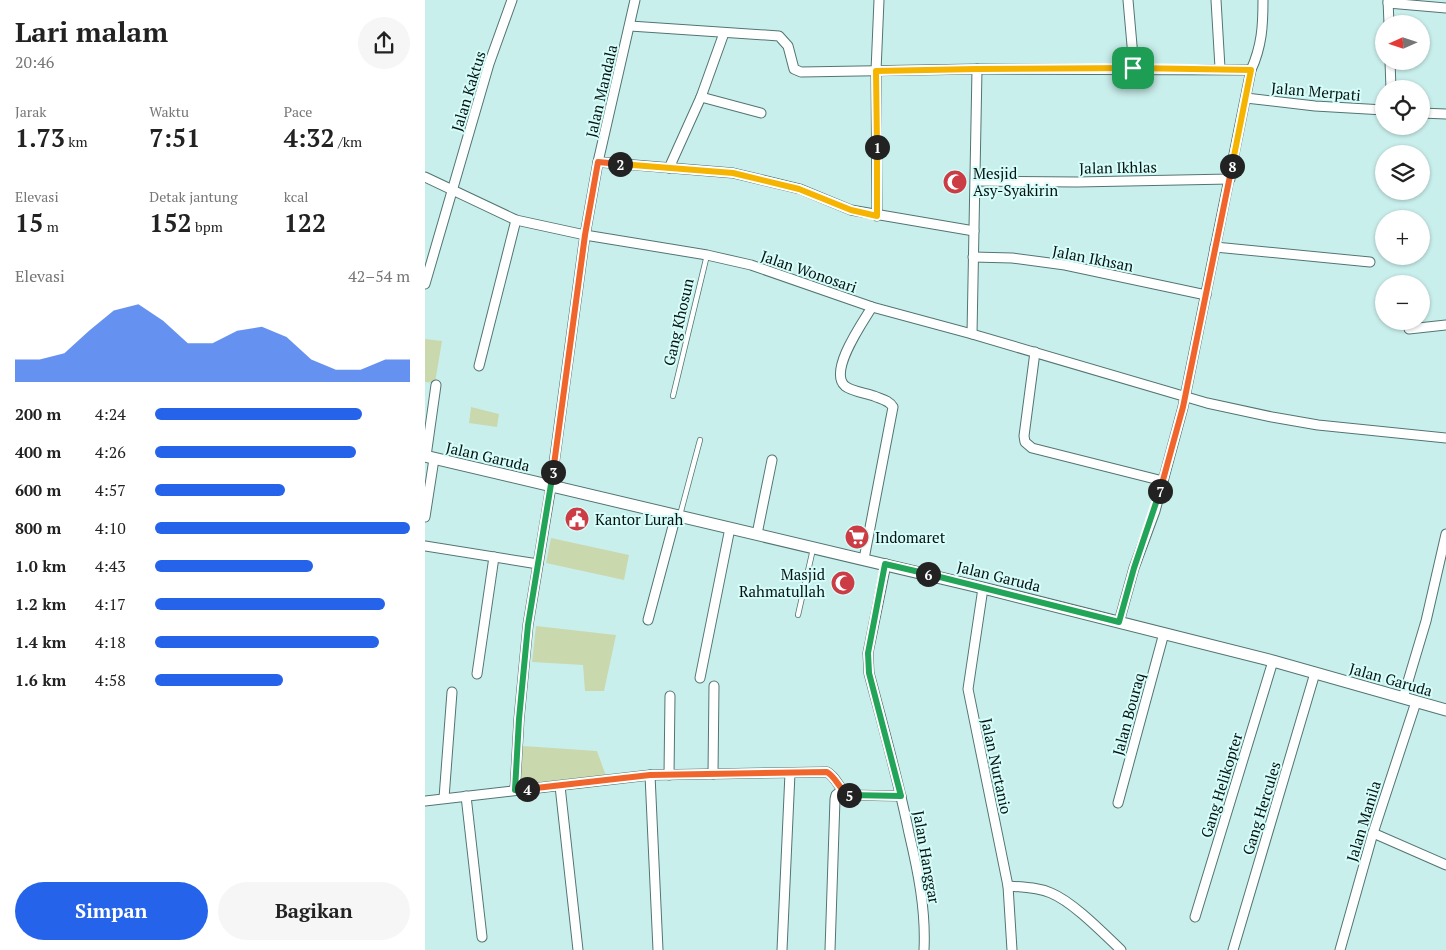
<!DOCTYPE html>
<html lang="id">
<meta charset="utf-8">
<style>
:root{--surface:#fff;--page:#f6f6f6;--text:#222;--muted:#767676;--accent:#2563eb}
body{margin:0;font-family:"PT Serif",serif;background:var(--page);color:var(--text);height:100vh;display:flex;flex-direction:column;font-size:19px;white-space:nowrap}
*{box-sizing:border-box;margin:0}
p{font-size:16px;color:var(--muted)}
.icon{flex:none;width:28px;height:28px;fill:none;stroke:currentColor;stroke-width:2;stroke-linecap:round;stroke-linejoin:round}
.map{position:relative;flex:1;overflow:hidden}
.details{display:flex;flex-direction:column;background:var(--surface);width:425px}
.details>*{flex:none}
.needle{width:32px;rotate:267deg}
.buttons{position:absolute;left:950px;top:15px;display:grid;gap:10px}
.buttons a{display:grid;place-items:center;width:55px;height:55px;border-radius:50%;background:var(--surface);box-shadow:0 1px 4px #0004;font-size:25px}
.pin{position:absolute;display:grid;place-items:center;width:42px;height:42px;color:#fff;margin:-21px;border-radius:10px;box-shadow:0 2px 8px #0006}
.km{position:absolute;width:25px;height:25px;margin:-12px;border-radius:50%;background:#222;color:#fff;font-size:14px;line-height:25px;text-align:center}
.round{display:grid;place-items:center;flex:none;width:52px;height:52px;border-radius:26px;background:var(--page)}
.overview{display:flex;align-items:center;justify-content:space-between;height:85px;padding:0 15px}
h1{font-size:28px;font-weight:800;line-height:38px}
.metrics{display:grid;grid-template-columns:repeat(3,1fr);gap:8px;height:85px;padding:5px 15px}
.metrics div{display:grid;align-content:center}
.metrics b{font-size:25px;font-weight:800}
.metrics small{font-size:14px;font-weight:400}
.metrics p{font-size:14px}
.chart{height:140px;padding:10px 15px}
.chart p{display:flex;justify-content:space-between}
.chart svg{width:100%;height:90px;margin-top:5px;fill:var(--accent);opacity:.7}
.action{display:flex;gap:10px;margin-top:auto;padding:10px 15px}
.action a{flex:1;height:58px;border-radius:30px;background:var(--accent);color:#fff;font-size:20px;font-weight:800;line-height:58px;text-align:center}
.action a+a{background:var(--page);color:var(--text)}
ul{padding:0 15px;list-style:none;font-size:16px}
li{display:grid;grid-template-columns:80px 60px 1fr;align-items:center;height:38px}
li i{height:12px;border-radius:6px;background:var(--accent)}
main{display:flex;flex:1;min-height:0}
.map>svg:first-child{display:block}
</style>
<main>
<section class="details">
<div class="overview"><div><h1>Lari malam</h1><p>20:46</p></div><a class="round"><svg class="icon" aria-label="share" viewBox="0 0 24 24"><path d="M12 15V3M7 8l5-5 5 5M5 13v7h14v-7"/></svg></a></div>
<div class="metrics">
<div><p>Jarak</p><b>1.73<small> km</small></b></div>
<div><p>Waktu</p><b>7:51</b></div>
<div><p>Pace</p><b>4:32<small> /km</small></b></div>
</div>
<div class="metrics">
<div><p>Elevasi</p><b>15<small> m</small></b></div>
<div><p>Detak jantung</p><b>152<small> bpm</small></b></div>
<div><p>kcal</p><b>122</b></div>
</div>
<div class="chart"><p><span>Elevasi</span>42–54 m</p>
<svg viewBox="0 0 160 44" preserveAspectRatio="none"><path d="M0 44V33L10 33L20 30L30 19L40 9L50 6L60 14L70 25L80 25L90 19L100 17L110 22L120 33L130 38L140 38L150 33L160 33V44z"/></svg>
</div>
<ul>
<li><b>200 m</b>4:24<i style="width:81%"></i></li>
<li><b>400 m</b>4:26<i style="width:79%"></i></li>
<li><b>600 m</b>4:57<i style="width:51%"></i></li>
<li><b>800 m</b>4:10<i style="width:100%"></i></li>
<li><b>1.0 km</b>4:43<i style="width:62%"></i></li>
<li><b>1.2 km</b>4:17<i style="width:90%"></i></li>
<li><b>1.4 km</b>4:18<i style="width:88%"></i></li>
<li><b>1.6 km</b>4:58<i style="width:50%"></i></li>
</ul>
<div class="action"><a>Simpan</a><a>Bagikan</a></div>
</section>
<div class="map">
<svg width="1021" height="950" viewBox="0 0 1021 950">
<rect width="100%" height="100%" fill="#c9efec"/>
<g fill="#cad8ae">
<polygon points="0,339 17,341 10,383 0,382"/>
<polygon points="46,407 74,414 72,427 44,423"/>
<polygon points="126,538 204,555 199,580 121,563"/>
<polygon points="111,626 191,635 179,691 160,691 158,665 107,662"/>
<polygon points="98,746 172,751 181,776 103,787 98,785 96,780"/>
</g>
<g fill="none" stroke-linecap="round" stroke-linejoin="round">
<defs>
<g id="service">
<polyline points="248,396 282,255"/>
<polyline points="255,515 275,440"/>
<polyline points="373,615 388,549"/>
</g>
<g id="minor">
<polyline points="703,0 709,68"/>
<polyline points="791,0 795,68"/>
<polyline points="963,0 964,24"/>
<polyline points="963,3 1021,8"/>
<polyline points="205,26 354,36 363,46 369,69 376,72 552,69 826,70"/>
<polyline points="965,61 966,89"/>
<polyline points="276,97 336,113"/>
<polyline points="821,98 890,106 959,110"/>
<polyline points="996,113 1021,114"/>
<polyline points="173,162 308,173 375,189 426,210 549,231"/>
<polyline points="244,168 276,97 299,33"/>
<polyline points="0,177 91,220 160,235 282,255 326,265 447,307 547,334 782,403 847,417 893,425 1021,438"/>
<polyline points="551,181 652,182 805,179"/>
<polyline points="452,216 451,71 454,0"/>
<polyline points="790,247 945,262"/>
<polyline points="548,257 587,258 640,265 781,295"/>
<polyline points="0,284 64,64 87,0"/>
<polyline points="984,329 1021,325"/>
<polyline points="547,334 552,69"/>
<polyline points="610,352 599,436 600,442 607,448 738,481"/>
<polyline points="54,366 91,220"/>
<polyline points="1,456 11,385"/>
<polyline points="0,517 9,459"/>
<polyline points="332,534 347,460"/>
<polyline points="0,546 113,564"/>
<path d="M 439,559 L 468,407 C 464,400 456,399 449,396 C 440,393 426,391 420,386 C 403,371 438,322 447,307"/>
<path d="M 461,564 L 443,653 L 444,673 C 458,726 473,779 484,833 C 493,871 501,910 499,950"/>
<polyline points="558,588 543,689 583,886 587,950"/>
<polyline points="223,620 251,515"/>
<path d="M 694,622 L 709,568 L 730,511 L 758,407 L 826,70 C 837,46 838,25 838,0"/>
<polyline points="52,674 69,557"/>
<polyline points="275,678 305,528"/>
<polyline points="978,698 1001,621 1021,534"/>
<polyline points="288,774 289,686"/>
<polyline points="225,775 233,950"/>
<polyline points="244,775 245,696"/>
<polyline points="135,786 153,950"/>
<polyline points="90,790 94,719 103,625 126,486 160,235 173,162 210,0"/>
<polyline points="41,796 57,937"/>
<polyline points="19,798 27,692"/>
<path d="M 0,801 L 225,775 L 402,772 C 411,777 414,788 422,795 L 476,796"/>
<polyline points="693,803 739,633"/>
<polyline points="948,833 1021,865"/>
<path d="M 583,886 C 597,887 612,887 626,893 C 648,902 678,933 696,950"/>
<polyline points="770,917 848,661"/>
<polyline points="357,950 365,773"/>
<polyline points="405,950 410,799 411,795 417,790"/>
<polyline points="808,950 890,673"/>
<polyline points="915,950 948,833 991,702"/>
</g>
<polyline id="tertiary" points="0,456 558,588 848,661 1021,710"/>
</defs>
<use href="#service" stroke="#527572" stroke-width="6"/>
<use href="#minor" stroke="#527572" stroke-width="11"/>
<use href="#tertiary" stroke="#527572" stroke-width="13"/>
<use href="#service" stroke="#fff" stroke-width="4.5"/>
<use href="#minor" stroke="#fff" stroke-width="9"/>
<use href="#tertiary" stroke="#fff" stroke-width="11"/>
</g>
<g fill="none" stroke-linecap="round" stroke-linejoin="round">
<defs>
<polyline id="split-1" points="452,147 451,71 552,69 708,68"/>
<polyline id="split-2" points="195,164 308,173 374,189 426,210 452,216 452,147"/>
<polyline id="split-3" points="128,472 160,235 173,162 195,164"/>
<polyline id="split-4" points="102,789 90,790 94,719 103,625 128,472"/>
<path id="split-5" d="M 102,789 L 225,775 L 402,772 C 412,778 414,790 424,795"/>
<polyline id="split-6" points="424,795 476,796 444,673 443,653 460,564 503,574"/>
<polyline id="split-7" points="503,574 694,622 709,568 735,491"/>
<polyline id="split-8" points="735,491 758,407 807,166"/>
<polyline id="split-9" points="708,68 826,70 807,166"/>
</defs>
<use href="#split-1" stroke="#fff" stroke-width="10"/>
<use href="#split-2" stroke="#fff" stroke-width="10"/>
<use href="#split-3" stroke="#fff" stroke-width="10"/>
<use href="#split-4" stroke="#fff" stroke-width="10"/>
<use href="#split-5" stroke="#fff" stroke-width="10"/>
<use href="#split-6" stroke="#fff" stroke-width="10"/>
<use href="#split-7" stroke="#fff" stroke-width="10"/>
<use href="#split-8" stroke="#fff" stroke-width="10"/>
<use href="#split-9" stroke="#fff" stroke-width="10"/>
<use href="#split-1" stroke="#f5b400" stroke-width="6"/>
<use href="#split-2" stroke="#f5b400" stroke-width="6"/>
<use href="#split-3" stroke="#f0652b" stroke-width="6"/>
<use href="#split-4" stroke="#22a559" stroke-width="6"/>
<use href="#split-5" stroke="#f0652b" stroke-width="6"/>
<use href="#split-6" stroke="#22a559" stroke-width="6"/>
<use href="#split-7" stroke="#22a559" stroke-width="6"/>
<use href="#split-8" stroke="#f0652b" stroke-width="6"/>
<use href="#split-9" stroke="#f5b400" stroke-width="6"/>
</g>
<defs>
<symbol id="mosque-disc" viewBox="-11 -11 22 22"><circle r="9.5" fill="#cc3c45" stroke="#d6fdf9"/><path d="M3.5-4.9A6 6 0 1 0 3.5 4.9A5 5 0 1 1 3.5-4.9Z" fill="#fff"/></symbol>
<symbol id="civic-disc" viewBox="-11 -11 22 22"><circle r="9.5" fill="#cc3c45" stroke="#d6fdf9"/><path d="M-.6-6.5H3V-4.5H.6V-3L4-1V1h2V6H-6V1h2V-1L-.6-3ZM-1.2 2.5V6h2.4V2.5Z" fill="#fff"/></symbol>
<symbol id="supermarket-disc" viewBox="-11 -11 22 22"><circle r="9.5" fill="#cc3c45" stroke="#d6fdf9"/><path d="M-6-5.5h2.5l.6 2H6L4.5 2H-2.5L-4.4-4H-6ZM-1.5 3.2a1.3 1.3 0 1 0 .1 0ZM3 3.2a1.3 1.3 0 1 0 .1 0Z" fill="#fff"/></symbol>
</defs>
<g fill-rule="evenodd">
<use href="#mosque-disc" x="516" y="168" width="28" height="28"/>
<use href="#civic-disc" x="138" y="505" width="28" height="28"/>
<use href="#supermarket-disc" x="418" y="523" width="28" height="28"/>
<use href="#mosque-disc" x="404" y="569" width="28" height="28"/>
</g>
<g text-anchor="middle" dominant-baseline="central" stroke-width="4" stroke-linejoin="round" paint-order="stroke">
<g font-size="15" fill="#051211" stroke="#d6fdf9">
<text transform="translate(43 91) rotate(-73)">Jalan Kaktus</text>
<text transform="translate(176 91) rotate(-77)">Jalan Mandala</text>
<text transform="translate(891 91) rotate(5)">Jalan Merpati</text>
<text transform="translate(693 167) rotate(-1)">Jalan Ikhlas</text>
<text transform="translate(668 258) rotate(11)">Jalan Ikhsan</text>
<text transform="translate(384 271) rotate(19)">Jalan Wonosari</text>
<text transform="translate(253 322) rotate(-77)">Gang Khosun</text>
<text transform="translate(63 456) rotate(13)">Jalan Garuda</text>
<text transform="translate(574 576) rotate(14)">Jalan Garuda</text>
<text transform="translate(966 679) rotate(16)">Jalan Garuda</text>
<text transform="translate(703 714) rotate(-75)">Jalan Bouraq</text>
<text transform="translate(572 766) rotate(78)">Jalan Nurtanio</text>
<text transform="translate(796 785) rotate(-73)">Gang Helikopter</text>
<text transform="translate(836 808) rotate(-73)">Gang Hercules</text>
<text transform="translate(938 821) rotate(-73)">Jalan Manila</text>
<text transform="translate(502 857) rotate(80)">Jalan Hanggar</text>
</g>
<g font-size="15" fill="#051211" stroke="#d6fdf9" text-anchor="start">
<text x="548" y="173">Mesjid<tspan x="548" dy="17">Asy-Syakirin</tspan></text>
<text x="170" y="519">Kantor Lurah</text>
<text x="450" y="537">Indomaret</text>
<text x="400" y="574" text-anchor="end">Masjid<tspan x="400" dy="17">Rahmatullah</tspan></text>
</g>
</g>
</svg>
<div class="buttons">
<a><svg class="needle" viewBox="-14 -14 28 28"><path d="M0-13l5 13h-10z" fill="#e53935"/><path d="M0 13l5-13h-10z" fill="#767676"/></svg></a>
<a><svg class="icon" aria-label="locate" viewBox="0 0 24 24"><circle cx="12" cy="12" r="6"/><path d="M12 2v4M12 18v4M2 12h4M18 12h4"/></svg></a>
<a><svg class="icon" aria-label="layers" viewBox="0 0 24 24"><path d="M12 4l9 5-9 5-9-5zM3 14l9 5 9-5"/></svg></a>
<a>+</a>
<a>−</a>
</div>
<div class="pin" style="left:708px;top:68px;background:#1e9e55"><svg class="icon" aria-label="arrive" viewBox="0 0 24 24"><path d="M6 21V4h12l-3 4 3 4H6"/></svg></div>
<b class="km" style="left:452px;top:147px">1</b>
<b class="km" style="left:195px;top:164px">2</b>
<b class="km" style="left:128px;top:472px">3</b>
<b class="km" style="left:102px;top:789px">4</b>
<b class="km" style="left:424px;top:795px">5</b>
<b class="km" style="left:503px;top:574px">6</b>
<b class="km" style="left:735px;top:491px">7</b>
<b class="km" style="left:807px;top:166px">8</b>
</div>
</main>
